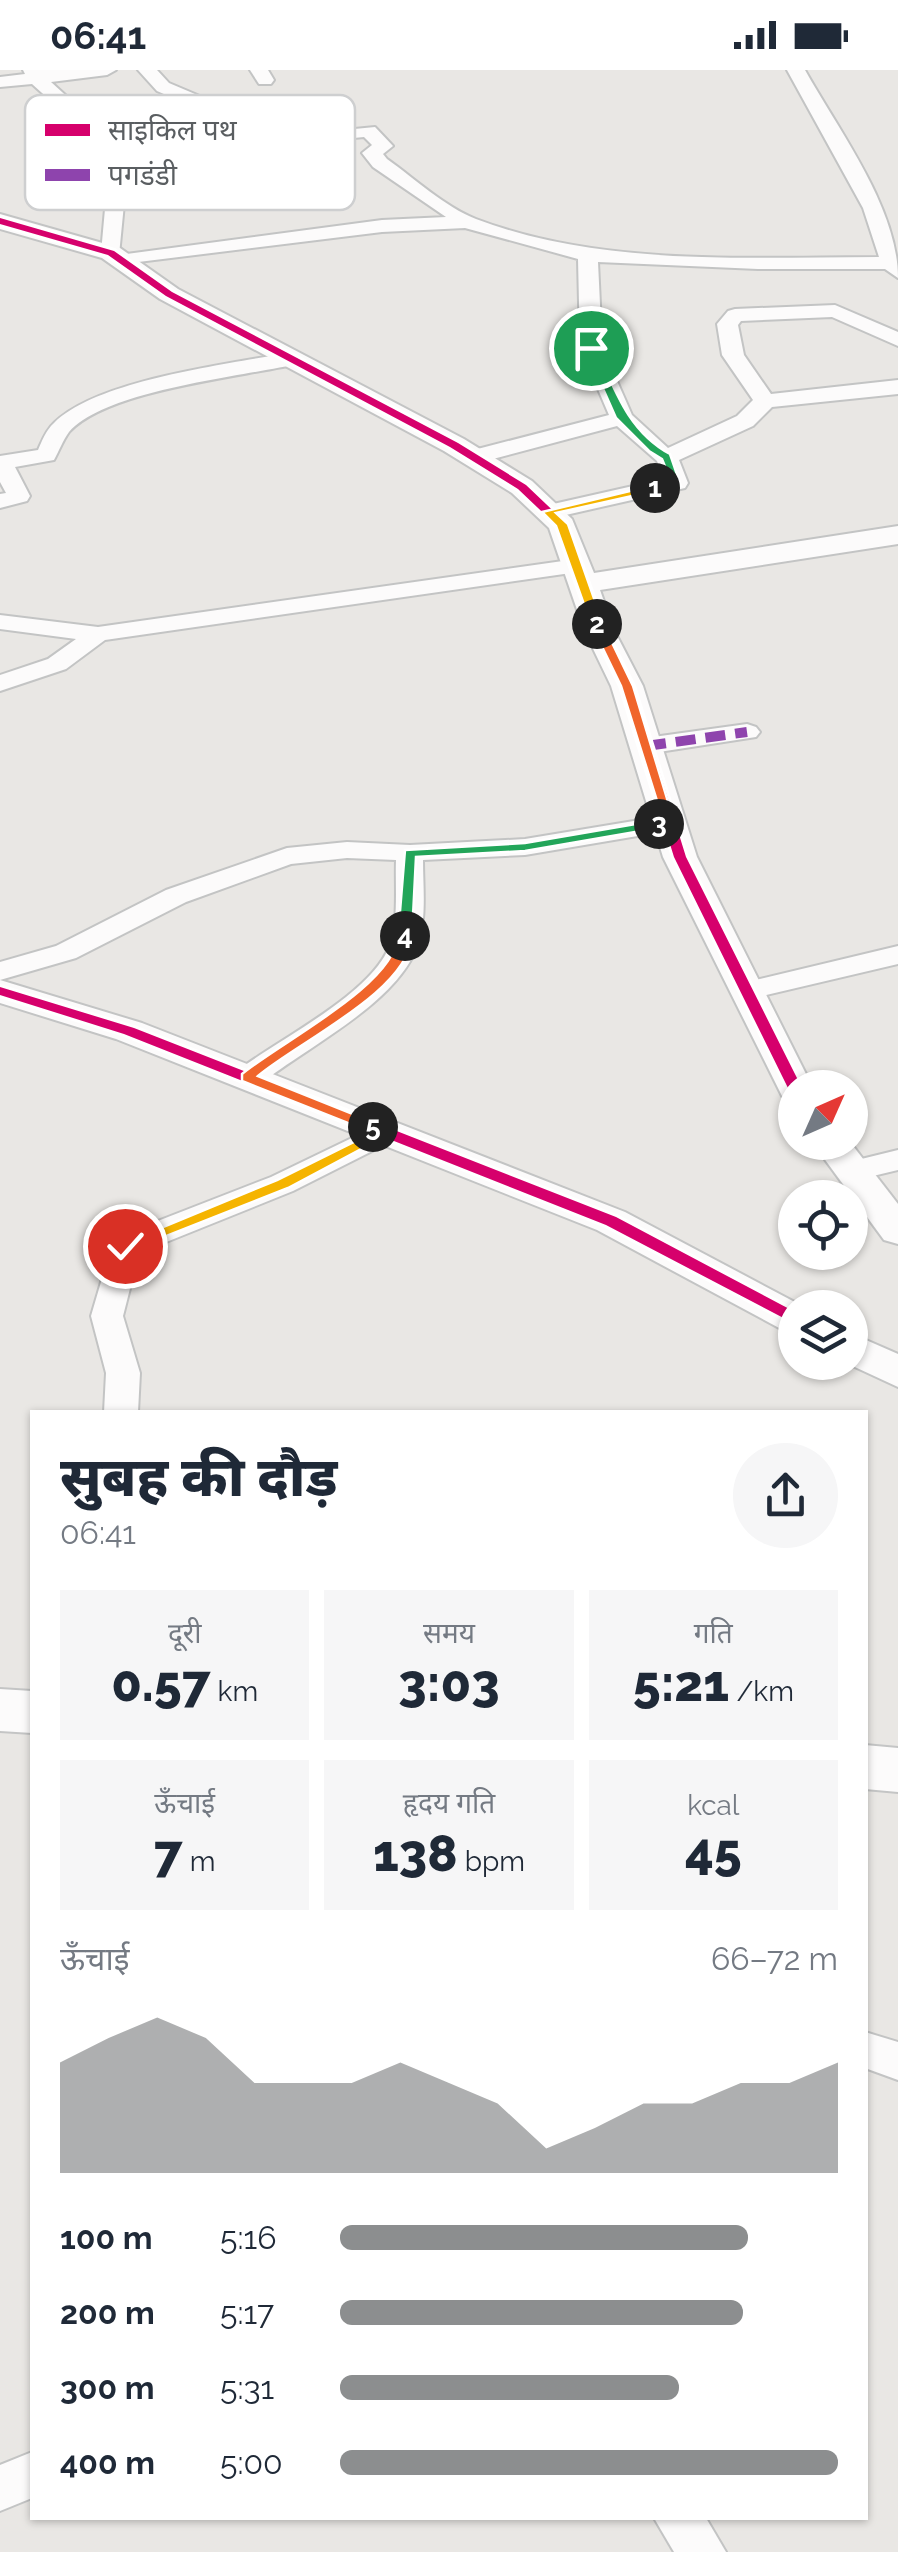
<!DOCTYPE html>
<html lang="hi">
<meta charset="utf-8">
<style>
:root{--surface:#fff;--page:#f6f6f7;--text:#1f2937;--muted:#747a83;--accent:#8c8e8f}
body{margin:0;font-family:Raleway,"Noto Sans Devanagari",sans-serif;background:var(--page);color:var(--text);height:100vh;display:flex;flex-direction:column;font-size:38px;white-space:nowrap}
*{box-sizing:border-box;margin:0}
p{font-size:32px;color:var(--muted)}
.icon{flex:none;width:55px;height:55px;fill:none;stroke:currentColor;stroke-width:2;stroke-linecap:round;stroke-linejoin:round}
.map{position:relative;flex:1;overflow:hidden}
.side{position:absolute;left:30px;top:1340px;width:838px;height:1110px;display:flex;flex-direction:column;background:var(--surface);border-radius:0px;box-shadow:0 2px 8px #0004}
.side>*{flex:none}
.needle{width:65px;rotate:45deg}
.tools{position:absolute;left:778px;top:1000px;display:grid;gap:20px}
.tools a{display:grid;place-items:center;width:90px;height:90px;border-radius:50%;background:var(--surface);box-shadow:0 2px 8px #0004;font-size:50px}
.pin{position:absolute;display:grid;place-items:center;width:85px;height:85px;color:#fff;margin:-42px;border:5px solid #fff;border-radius:50%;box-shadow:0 2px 10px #0007}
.km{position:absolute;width:50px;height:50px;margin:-25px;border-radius:50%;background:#222;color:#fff;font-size:28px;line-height:50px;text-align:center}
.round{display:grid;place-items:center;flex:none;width:105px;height:105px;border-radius:52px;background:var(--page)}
.summary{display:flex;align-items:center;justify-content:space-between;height:170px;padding:0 30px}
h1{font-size:55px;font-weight:800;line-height:75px}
.metrics{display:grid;grid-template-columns:repeat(3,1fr);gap:15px;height:170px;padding:10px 30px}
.metrics div{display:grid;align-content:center;border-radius:0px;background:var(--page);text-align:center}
.metrics b{font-size:50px;font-weight:800}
.metrics small{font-size:28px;font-weight:400}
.metrics p{font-size:28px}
.chart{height:280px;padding:20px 30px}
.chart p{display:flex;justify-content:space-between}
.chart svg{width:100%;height:180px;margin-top:10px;fill:var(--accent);opacity:.7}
ul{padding:0 30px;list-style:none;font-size:32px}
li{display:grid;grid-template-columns:160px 120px 1fr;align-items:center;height:75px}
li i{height:25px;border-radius:12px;background:var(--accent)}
.status{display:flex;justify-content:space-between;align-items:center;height:70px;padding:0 50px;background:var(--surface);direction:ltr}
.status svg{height:28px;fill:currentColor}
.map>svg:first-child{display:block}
</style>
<div class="status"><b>06:41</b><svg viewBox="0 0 49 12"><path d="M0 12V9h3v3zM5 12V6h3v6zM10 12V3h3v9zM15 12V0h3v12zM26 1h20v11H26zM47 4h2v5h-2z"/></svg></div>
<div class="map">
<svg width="898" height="2482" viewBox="0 0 898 2482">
<rect width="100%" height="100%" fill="#e9e7e4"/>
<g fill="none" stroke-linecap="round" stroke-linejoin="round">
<defs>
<g id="minor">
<path d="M 23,0 L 116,0 L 107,5 L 51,12 L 129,83 L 119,185 L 382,150 L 446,147 L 373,97 L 362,83 L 372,75 L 364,67 L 261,77 L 214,46 L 157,21 L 138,0 L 157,0 L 169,13 L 228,38 L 272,67 L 375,57 L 393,76 L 383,84 L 387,89 C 414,108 445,137 476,149 C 602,197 746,187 879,187 L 863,138 L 787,0 L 805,0 C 839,61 898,138 898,208 L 885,199 L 758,199 L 598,192 L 602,277 L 632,345 L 668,378 L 737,346 L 753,330 L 722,285 L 717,254 L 728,241 L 735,239 L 835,235 L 898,262 L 898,276 L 832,247 L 741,251 L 738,255 L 744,285 L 771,324 L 898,310 L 898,324 L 772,337 L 753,356 L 679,390 L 688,413 L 685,418 L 548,449 L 540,447 L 536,442 L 540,437 L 664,409 L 657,391 L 617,356 L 474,394 L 463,387 L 466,382 L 609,345 L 580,277 L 578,189 L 465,158 L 382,162 L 114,195 L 112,189 L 101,183 L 110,84 L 32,14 L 0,17 L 0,7 L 25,4 Z"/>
<polygon points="250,0 268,0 274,10 271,14 259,14"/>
<path d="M 293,282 L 304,288 L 301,293 C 243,307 108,319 69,362 C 63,370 59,381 54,390 L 15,397 L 30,426 L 27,431 L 0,438 L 0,424 L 6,423 L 0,412 L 0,386 L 38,380 C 42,371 46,360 54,353 C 98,309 231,294 293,282 Z"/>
<polygon points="577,489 585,491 589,496 585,501 105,570 66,599 0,621 0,605 48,589 76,569 0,559 0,545 98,557"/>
<polygon points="747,654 756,657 760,662 756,667 646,684 633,676 646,668"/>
<path d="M 670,745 L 683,753 L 679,759 L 525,785 L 423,790 C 423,818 427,850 417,877 C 395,935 306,977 259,1015 L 237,1015 L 233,1008 L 237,1001 C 279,969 370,925 389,877 C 399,851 395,818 396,790 L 347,788 L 291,794 L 186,832 L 76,888 L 0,910 L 0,892 L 56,876 L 166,820 L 287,778 L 347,772 L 410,775 L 525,769 Z"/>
<polygon points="898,876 898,894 749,929 739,926 735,920 739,914"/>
<polygon points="385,1052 396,1055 400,1062 396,1069 293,1121 139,1183 123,1246 140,1303 138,1342 104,1342 106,1303 91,1246 114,1168 271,1107"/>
<polygon points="898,1080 898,1100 852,1111 841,1108 837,1101 841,1094"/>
<polygon points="865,1962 898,1972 898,2010 865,1998"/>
<polygon points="32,2382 32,2428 0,2441 0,2395"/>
<polygon points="654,2448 706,2448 726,2482 674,2482"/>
</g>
<g id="tertiary">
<polygon points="0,144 120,178 178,219 464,369 532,411 572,449 594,503 898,456 898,474 600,520 614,560 643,616 697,787 813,1018 795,1018 795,1030 782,1026 663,787 611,616 584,560 549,458 512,423 444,381 160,229 102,188 0,159"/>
<polygon points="0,910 142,953 625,1142 806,1238 795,1238 795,1263 781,1259 597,1160 116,969 0,933"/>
<polygon points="812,1072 850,1072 898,1134 898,1174 884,1170"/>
<polygon points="850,1263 898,1284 898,1317 844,1292 850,1292"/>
</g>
<g id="secondary">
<polygon points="0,1619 32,1621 32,1663 0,1661"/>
<polygon points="865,1675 898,1678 898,1722 865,1719"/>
</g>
</defs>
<use href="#minor" stroke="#c3c4c4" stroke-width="4"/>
<use href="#tertiary" stroke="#c3c4c4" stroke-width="4"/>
<use href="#secondary" stroke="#c4c5c5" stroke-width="4"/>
<use href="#minor" fill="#fcfbfb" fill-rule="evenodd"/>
<use href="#tertiary" fill="#fcfbfb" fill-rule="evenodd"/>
<use href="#secondary" fill="#fcfbfb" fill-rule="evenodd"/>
<polyline stroke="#8e44ad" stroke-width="10" stroke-dasharray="20 10" stroke-linecap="butt" points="646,676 747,662"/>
<defs>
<g id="cycleway">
<polygon points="0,148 114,181 172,222 458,373 526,415 566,453 605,560 633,616 686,787 802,1018 795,1018 795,1022 788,1018 674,787 621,616 593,560 557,456 518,419 450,377 166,226 108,185 0,154"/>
<polygon points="0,917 134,958 616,1147 795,1242 795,1254 606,1155 124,964 0,925"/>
</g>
</defs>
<use href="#cycleway" stroke="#fff" stroke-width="6"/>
<use href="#cycleway" fill="#d6006c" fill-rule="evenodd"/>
</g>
<path fill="#22a559" stroke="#fff" stroke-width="2.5" d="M 591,274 L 596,278 C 615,320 628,361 670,384 L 681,416 L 655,421 L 650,418 L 671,411 L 662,389 L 649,381 L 616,348 L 585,278 Z"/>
<polygon fill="#f5b400" stroke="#fff" stroke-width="2.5" points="655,415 659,420 556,443 568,454 603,554 592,557 556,456 542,442"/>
<polygon fill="#f0652b" stroke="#fff" stroke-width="2.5" points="597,551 603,554 633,616 675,755 659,758 653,754 663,750 621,616 591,554"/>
<polygon fill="#22a559" stroke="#fff" stroke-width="2.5" points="659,750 666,754 664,757 525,781 416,787 412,866 405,870 398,866 405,780 525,773"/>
<path fill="#f0652b" stroke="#fff" stroke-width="2.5" d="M 405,862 L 412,866 C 409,921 298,972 258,1006 L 378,1054 L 378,1061 L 368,1061 L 242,1011 L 242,1004 C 280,972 394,916 398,866 Z"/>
<polygon fill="#f5b400" stroke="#fff" stroke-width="2.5" points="368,1054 378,1054 393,1062 288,1118 131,1180 125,1181 117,1176 277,1110 372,1063 365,1057"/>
<rect x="25" y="25" width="330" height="115" rx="15" fill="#fff" stroke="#cecfd0" stroke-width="2.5"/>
<rect x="45" y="54" width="45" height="12" fill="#d6006c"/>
<rect x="45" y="99" width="45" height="12" fill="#8e44ad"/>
<g font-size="28" fill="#5a5e61">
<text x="108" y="70">साइकिल पथ</text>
<text x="108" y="115">पगडंडी</text>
</g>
</svg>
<div class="tools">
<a><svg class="needle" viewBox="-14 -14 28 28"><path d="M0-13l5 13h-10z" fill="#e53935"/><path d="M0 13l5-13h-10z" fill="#747a83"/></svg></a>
<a><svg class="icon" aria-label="locate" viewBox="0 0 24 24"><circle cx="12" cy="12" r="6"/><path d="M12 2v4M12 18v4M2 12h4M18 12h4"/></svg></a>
<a><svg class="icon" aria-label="layers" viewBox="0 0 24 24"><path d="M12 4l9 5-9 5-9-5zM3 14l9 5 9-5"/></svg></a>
</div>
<div class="pin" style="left:591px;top:278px;background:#1e9e55"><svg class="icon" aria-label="arrive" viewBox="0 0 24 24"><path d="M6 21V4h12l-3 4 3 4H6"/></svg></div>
<div class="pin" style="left:125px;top:1176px;background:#d93025"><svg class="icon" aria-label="check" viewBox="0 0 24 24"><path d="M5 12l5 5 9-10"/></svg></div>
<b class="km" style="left:655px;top:418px">1</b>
<b class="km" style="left:597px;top:554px">2</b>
<b class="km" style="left:659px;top:754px">3</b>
<b class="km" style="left:405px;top:866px">4</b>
<b class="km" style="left:373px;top:1057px">5</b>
<section class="side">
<div class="summary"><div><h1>सुबह की दौड़</h1><p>06:41</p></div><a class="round"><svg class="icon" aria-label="share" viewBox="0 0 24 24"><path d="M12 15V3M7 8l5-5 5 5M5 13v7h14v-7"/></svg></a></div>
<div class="metrics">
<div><p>दूरी</p><b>0.57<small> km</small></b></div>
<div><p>समय</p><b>3:03</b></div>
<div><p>गति</p><b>5:21<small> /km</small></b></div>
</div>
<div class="metrics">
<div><p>ऊँचाई</p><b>7<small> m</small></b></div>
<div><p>हृदय गति</p><b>138<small> bpm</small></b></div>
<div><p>kcal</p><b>45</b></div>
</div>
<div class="chart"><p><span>ऊँचाई</span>66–72 m</p>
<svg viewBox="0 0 160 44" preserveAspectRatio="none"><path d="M0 44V17L10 11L20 6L30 11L40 22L50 22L60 22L70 17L80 22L90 27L100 38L110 33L120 27L130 27L140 22L150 22L160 17V44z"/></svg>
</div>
<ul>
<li><b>100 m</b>5:16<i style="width:82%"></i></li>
<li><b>200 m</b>5:17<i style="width:81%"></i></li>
<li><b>300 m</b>5:31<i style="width:68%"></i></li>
<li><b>400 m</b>5:00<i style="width:100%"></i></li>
</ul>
</section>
</div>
